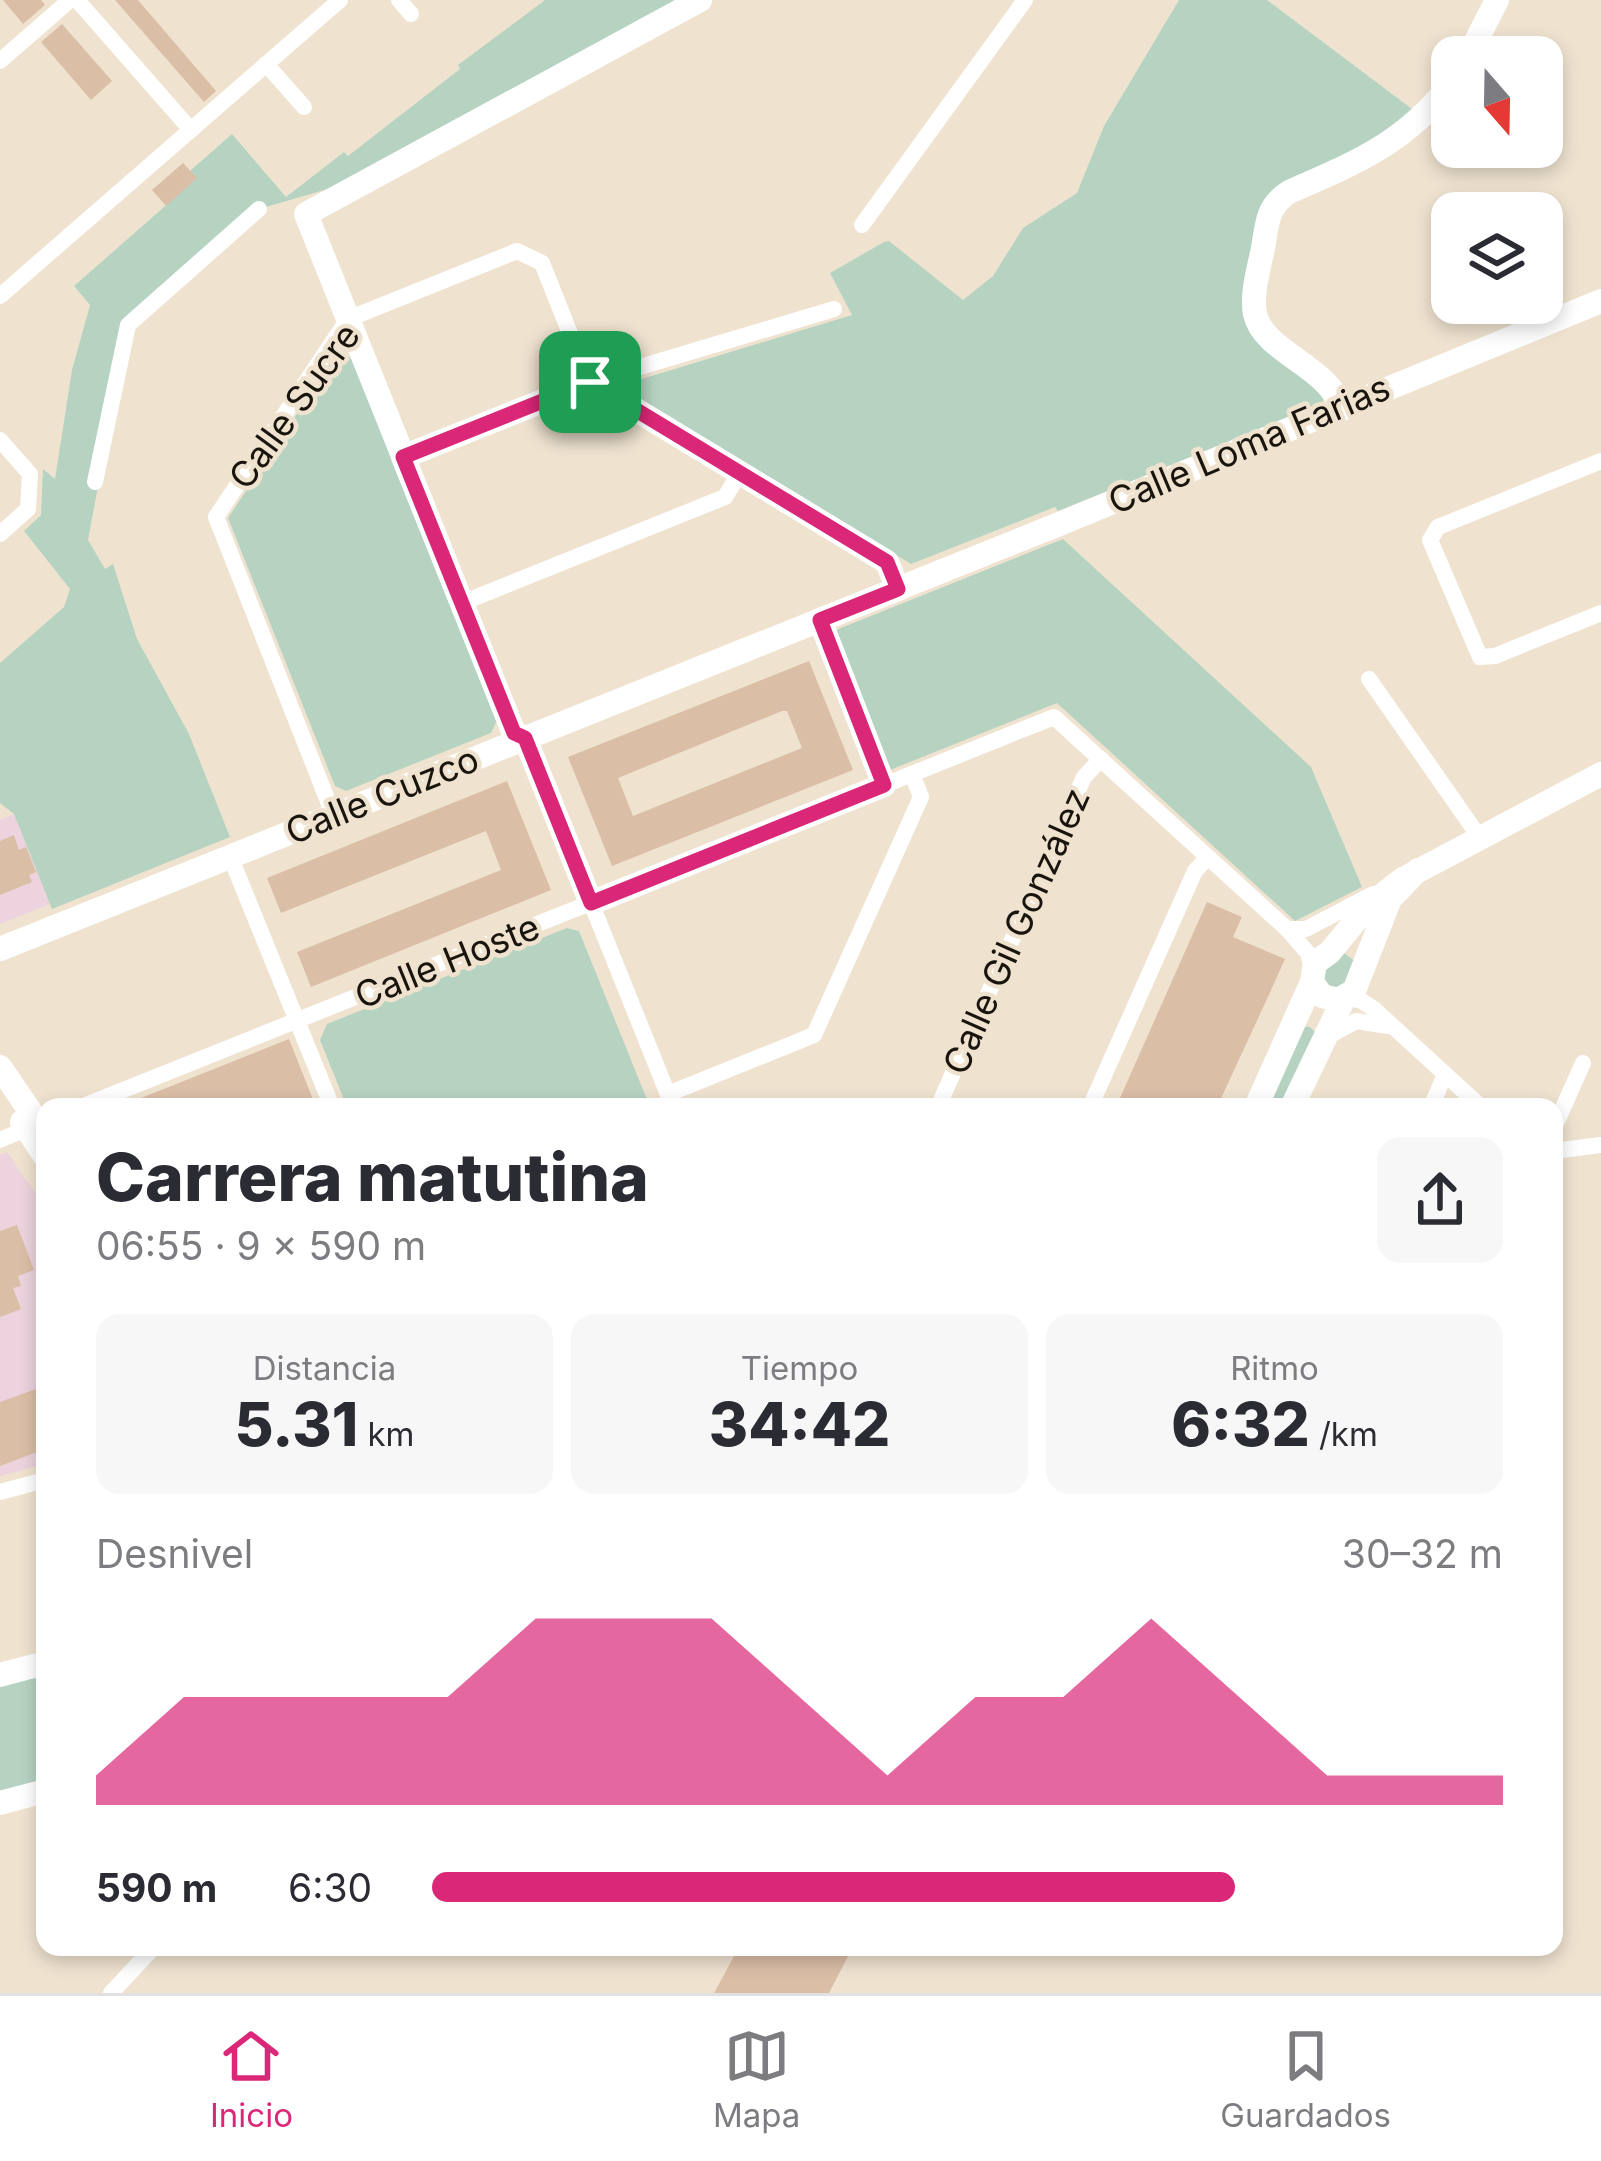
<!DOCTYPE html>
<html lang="es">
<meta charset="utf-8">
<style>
:root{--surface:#fff;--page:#f7f7f7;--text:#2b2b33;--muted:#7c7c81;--line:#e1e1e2;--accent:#db2777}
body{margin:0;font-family:Inter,sans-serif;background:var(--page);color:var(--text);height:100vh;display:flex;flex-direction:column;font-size:45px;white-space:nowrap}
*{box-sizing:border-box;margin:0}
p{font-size:39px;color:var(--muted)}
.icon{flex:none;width:66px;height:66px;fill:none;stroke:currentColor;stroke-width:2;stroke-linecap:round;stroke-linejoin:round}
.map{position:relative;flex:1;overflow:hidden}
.details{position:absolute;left:36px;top:1098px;width:1527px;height:858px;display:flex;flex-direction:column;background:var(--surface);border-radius:24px;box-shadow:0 6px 18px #0003}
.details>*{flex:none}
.needle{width:78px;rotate:160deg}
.buttons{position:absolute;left:1431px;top:36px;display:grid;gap:24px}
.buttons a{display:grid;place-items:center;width:132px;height:132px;border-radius:24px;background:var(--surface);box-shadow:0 6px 18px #0003;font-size:60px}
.pin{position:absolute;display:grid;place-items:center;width:102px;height:102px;color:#fff;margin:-51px;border-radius:24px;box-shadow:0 6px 18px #0006}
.round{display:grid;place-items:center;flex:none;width:126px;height:126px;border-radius:24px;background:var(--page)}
.overview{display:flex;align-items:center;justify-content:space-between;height:204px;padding:0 60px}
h1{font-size:66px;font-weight:800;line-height:90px}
.figures{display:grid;grid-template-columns:repeat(3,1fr);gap:18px;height:204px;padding:12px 60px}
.figures div{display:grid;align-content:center;border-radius:24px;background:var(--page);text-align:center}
.figures b{font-size:60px;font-weight:800}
.figures small{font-size:33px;font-weight:400}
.figures p{font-size:33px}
.chart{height:336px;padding:24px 60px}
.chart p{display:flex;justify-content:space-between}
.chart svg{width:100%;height:216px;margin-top:12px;fill:var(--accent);opacity:.7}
ul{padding:0 60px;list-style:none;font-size:39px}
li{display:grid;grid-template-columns:192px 144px 1fr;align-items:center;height:90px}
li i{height:30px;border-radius:15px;background:var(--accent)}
.tab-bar{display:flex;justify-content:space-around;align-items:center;height:168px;border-top:3px solid var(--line);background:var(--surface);font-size:33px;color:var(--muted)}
.tab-bar a{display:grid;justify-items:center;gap:6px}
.tab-bar .current{color:var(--accent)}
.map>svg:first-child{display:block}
</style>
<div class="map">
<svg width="1601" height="1993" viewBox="0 0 1601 1993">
<rect width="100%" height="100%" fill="#efe3d0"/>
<g fill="#ecd3dd">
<polygon points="14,814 50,904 0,924 0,820"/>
<polygon points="7,1152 45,1208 45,1464 0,1476 0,1155"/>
</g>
<g fill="#b6d3c2">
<polygon points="545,0 679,0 338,186 259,209 128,325 88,540 105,569 113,564 137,639 189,734 230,837 52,909 14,814 0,803 0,663 64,607 70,589 24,531 41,515 43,469 55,479 72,370 90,305 74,286 196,179 190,171 232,134 286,197 344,152 348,156 460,69 458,65"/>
<polygon points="1179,0 1267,0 1416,112 1409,122 1286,185 1248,296 1324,390 1323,404 1058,511 1055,507 911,564 630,396 632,382 852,315 830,273 884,242 889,241 963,300 993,276 1023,228 1077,193 1104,126"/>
<polygon points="338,352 353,357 498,718 491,733 346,791 335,786 228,518"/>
<polygon points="1063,539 1311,767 1362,887 1295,921 1057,703 880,774 826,634"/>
<polygon points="567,928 579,931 650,1107 347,1107 320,1040 327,1024"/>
<polygon points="1343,952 1357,963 1338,1000 1312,969"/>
<polygon points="1299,1026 1310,1027 1317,1034 1292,1107 1256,1107"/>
<polygon points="45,1663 45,1791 0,1803 0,1675"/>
</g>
<g fill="#dbbea6" fill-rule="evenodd">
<polygon points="3,0 41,0 45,5 23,24"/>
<polygon points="115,0 138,0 216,91 204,102"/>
<polygon points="62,24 112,81 91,100 41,42"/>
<polygon points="183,163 197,178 166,206 152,190"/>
<path d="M 809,661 L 853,770 L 612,866 L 568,757 ZM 782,711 L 787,711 L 802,748 L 633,816 L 618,778 Z"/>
<polygon points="507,781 551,890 311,987 297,952 501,870 486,831 281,913 267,878"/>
<polygon points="14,835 19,850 26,847 36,872 29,875 32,882 0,895 0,841"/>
<polygon points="1207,902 1242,917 1233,937 1285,959 1267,999 1217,1107 1116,1107"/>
<polygon points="289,1039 316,1107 121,1107 121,1106"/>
<polygon points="17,1225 34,1270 18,1276 21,1286 13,1288 21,1309 0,1317 0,1231"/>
<polygon points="39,1388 45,1405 45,1449 0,1466 0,1402"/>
<polygon points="739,1947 853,1947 829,1993 714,1993"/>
</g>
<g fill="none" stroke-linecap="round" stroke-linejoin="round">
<g stroke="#fff" stroke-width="16">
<polyline points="77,0 191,130"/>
<polyline points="399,0 411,14"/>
<polyline points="0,61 70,0"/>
<polyline points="266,64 304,107"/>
<polyline points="862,225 1025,0"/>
<polyline points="0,296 340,0"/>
<polyline points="0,440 30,474 28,509 0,534"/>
<polyline points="403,457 590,382 834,309"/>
<polyline points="1601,461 1438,527 1430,540 1480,657 1495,656 1601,613"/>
<polyline points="95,482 128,325 259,209"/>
<polyline points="462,603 725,497 739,474"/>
<polyline points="820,620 884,785"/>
<polyline points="1369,679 1480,838"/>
<polyline points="525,738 673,1107"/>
<polyline points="333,814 216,517 348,319 517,251 542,263 591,386 887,562 898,589"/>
<polyline points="230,856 332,1107"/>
<polyline points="1287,929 1306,929 1373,894"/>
<polyline points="1344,998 1360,1000 1374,1009 1481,1107"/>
<polyline points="1329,1036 1356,1021 1388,1026"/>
<polyline points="668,1094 814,1035 921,797 912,774"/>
<polyline points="81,1107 1054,717 1287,929 1308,953 1312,969"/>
<polyline points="938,1107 1084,777 1101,759"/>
<polyline points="1090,1107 1195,871 1208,857"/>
<polyline points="1431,1107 1445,1074"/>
<polyline points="1554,1128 1583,1063"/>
<polyline points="0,1140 33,1126"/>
<polyline points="1554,1151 1601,1145"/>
<polyline points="0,1492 45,1480"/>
<polyline points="111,1993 154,1947"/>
</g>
<g stroke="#fff" stroke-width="24">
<polyline points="1468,57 1497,0"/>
<path d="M 1342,409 C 1328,365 1264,353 1255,314 C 1251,294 1259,268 1263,248 C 1267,224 1267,206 1289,192 C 1357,162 1404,144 1452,83"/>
<polyline points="525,738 514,733 306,214 700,0"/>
<polyline points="1418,870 1390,899 1354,991 1338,1000 1322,996 1312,982 1315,963 1330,952 1367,907 1403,879 1601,774"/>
<polyline points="0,949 1052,527 1601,301"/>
<polyline points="0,1067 45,1133"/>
<polyline points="1256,1107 1312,982"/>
<polyline points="1292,1107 1344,998"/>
<polyline points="22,1122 45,1156"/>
<polyline points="0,1675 45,1663"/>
<polyline points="0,1803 45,1791"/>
</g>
</g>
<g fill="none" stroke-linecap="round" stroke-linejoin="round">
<defs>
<polygon id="route" points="590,382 887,562 898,589 820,620 884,785 591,903 525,738 514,733 403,457"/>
</defs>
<use href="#route" stroke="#fff" stroke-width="24"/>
<use href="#route" stroke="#db2777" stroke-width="15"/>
</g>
<g text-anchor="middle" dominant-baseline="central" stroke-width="9" stroke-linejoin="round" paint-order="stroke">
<g font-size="36" fill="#19150e" stroke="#efe3d0">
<text transform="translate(294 406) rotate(-54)">Calle Sucre</text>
<text transform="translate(1249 444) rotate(-23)">Calle Loma Farias</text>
<text transform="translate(382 795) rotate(-22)">Calle Cuzco</text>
<text transform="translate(1016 931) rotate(-66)">Calle Gil González</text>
<text transform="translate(447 961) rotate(-22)">Calle Hoste</text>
</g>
</g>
</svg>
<div class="buttons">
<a><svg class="needle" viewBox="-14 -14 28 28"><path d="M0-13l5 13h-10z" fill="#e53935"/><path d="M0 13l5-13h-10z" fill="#7c7c81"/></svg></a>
<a><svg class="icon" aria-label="layers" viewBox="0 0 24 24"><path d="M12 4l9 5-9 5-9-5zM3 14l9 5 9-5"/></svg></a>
</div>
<div class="pin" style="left:590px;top:382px;background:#1e9e55"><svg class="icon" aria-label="arrive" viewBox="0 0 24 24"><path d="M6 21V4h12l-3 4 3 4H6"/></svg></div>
<section class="details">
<div class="overview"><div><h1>Carrera matutina</h1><p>06:55 · 9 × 590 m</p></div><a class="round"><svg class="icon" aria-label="share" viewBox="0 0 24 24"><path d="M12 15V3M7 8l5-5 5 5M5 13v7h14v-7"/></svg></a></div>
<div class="figures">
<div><p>Distancia</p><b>5.31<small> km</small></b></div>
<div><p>Tiempo</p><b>34:42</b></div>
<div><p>Ritmo</p><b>6:32<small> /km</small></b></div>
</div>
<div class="chart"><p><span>Desnivel</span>30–32 m</p>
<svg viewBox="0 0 160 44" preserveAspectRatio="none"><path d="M0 44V38L10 22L20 22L30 22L40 22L50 6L60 6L70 6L80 22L90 38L100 22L110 22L120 6L130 22L140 38L150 38L160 38V44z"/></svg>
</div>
<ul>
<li><b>590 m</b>6:30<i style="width:75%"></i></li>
</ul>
</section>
</div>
<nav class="tab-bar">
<a class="current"><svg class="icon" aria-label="home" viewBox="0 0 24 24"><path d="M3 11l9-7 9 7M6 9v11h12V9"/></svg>Inicio</a>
<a><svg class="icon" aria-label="map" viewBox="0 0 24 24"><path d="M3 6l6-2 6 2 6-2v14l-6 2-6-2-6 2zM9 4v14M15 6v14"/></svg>Mapa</a>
<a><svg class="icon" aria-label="saved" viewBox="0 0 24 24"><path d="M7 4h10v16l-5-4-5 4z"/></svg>Guardados</a>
</nav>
